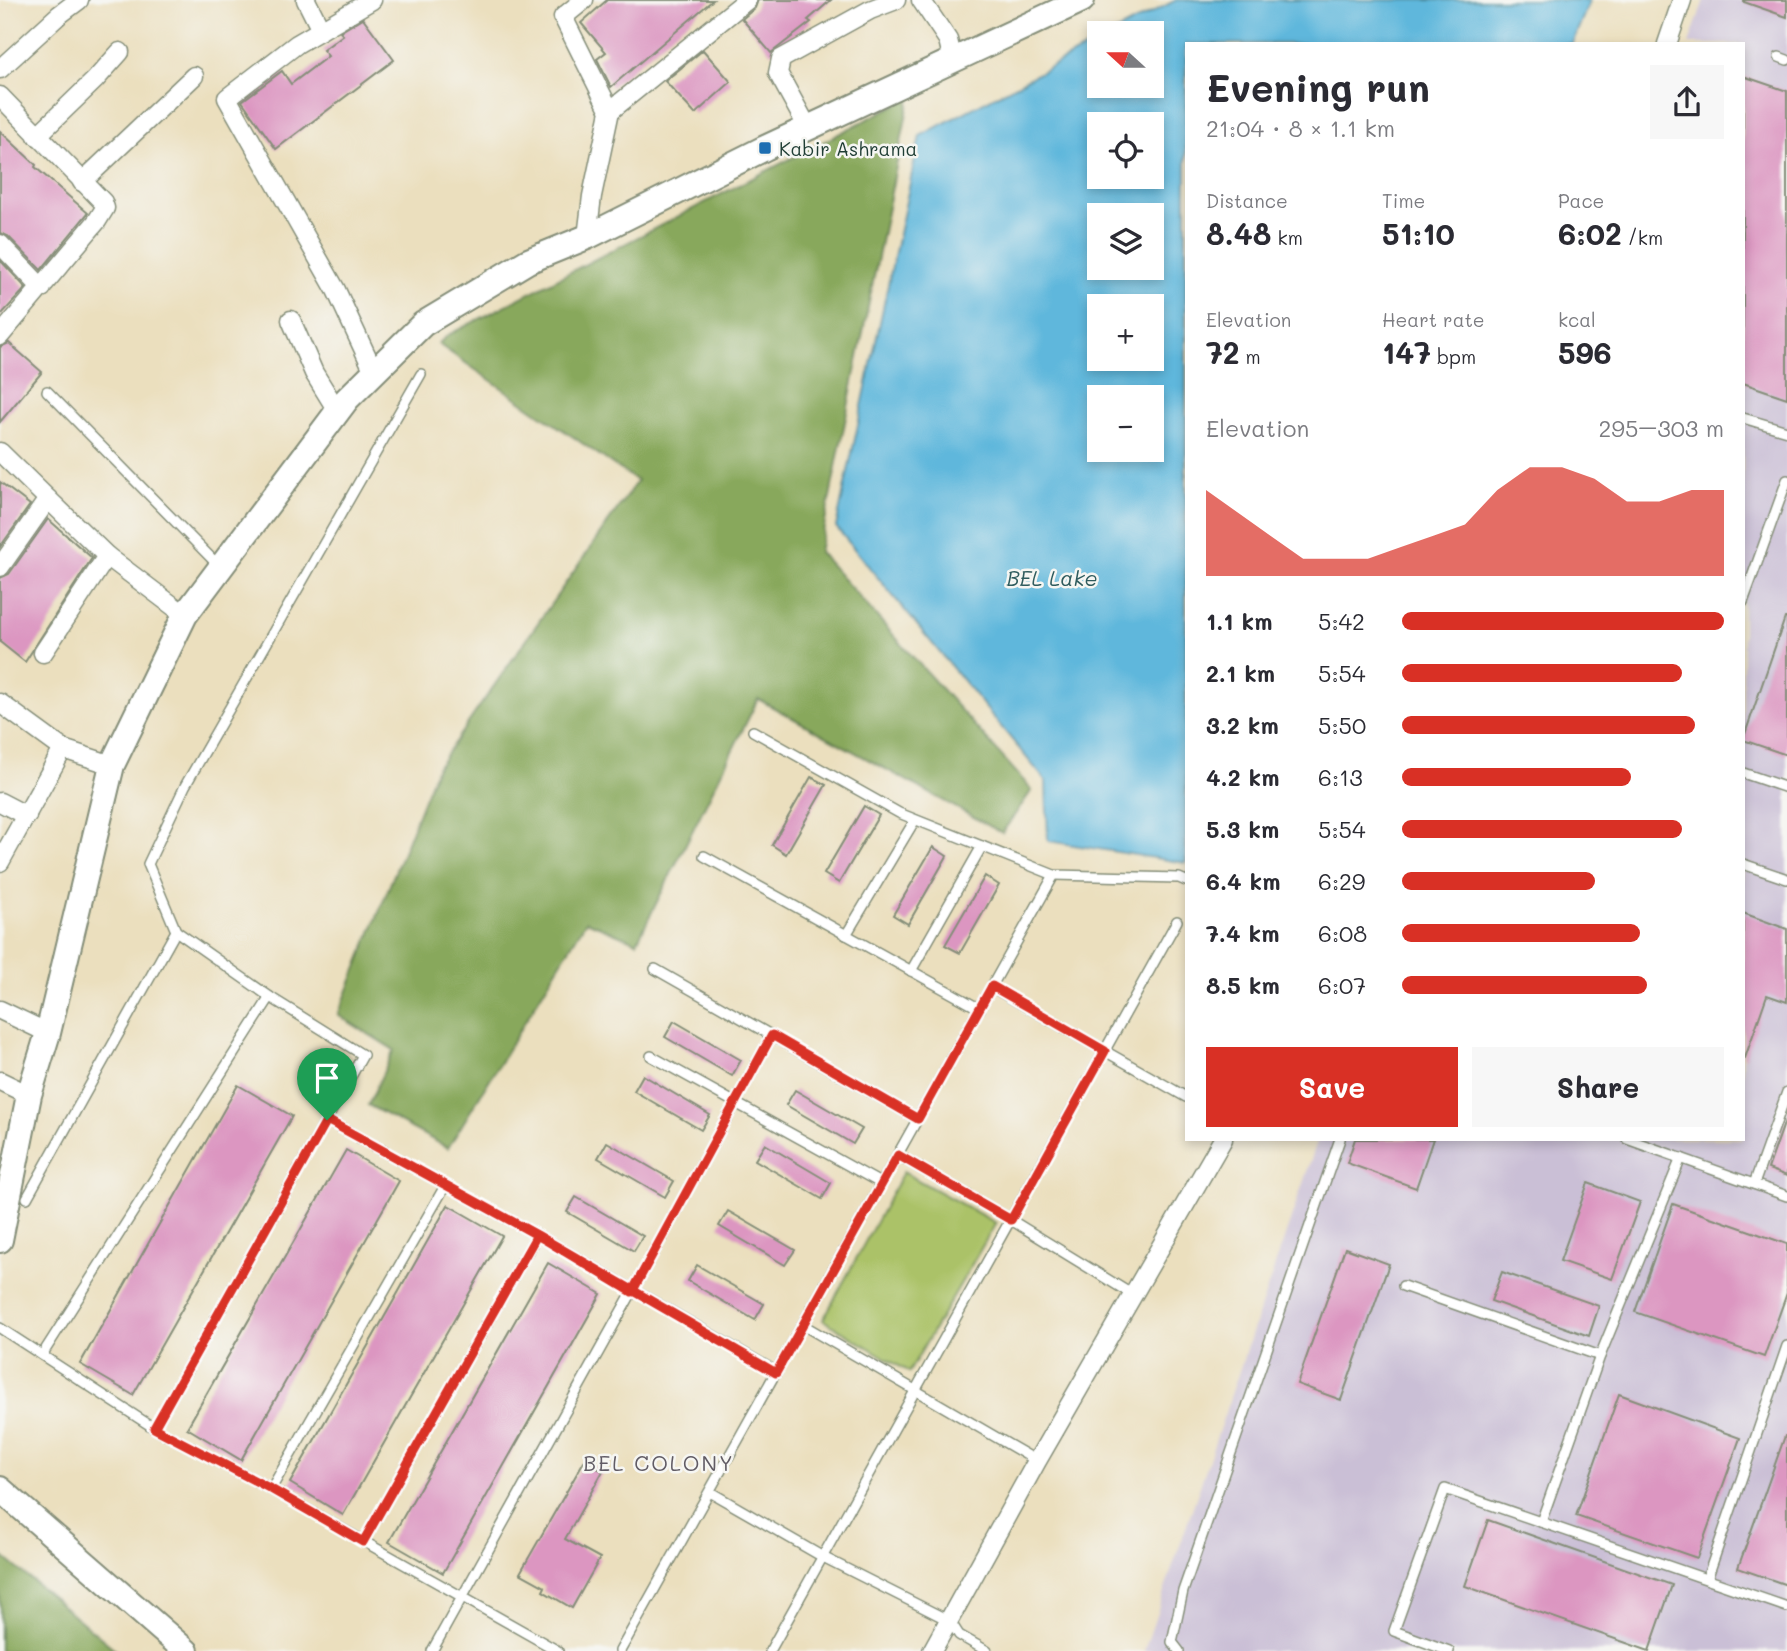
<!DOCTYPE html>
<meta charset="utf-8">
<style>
:root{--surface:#fff;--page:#f7f7f7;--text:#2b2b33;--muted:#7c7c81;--accent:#d93025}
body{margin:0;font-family:Mali,sans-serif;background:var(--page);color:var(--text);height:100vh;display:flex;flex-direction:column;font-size:26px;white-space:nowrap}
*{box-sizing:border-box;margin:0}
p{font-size:23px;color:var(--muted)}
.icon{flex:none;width:38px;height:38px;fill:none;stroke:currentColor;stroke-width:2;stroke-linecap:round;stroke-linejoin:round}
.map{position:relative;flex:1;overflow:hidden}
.drawer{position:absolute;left:1185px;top:42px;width:560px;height:1099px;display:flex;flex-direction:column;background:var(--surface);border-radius:0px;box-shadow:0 4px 10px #0003}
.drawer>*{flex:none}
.needle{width:46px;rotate:291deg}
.buttons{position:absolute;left:1087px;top:21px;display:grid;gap:14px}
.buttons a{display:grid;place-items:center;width:77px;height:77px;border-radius:0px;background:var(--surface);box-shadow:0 4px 10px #0003;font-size:35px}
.pin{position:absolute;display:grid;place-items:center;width:60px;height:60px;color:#fff;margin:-72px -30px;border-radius:50% 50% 50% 0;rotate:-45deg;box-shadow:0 0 7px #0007}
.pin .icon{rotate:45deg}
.round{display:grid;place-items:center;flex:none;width:74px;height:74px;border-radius:0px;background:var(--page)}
.summary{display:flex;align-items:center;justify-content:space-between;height:119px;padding:0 21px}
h1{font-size:38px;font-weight:800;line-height:52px}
.figures{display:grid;grid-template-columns:repeat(3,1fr);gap:10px;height:119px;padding:7px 21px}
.figures div{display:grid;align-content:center}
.figures b{font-size:30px;font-weight:800}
.figures small{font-size:19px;font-weight:400}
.figures p{font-size:19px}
.chart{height:196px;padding:14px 21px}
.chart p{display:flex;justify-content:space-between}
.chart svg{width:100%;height:126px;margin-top:7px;fill:var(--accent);opacity:.7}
.action{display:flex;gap:14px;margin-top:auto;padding:14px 21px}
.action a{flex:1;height:80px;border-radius:0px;background:var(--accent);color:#fff;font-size:28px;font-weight:800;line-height:80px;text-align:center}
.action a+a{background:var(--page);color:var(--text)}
ul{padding:0 21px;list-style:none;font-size:23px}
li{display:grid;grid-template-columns:112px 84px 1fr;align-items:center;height:52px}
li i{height:18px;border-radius:9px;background:var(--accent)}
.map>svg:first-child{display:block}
</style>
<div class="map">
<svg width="1787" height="1651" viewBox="0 0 1787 1651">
<rect width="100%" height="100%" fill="#f6f6f2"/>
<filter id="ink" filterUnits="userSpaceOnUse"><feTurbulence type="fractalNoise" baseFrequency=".0143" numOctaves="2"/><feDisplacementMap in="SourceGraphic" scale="14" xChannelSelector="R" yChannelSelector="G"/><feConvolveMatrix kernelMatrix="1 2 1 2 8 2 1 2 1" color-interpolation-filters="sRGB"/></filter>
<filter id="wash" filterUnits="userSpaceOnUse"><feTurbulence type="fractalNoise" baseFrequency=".00686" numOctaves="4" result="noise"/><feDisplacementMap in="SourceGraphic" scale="28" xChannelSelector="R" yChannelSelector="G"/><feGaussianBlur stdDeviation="1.57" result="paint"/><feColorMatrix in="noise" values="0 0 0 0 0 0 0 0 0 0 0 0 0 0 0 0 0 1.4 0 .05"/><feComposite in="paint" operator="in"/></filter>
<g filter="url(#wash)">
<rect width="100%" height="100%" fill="#ebdfbe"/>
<polygon fill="#cabfd6" points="1704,0 1787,0 1787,1651 1144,1651 1318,1139 1743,1139 1743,44 1689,44"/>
<polygon fill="#abc267" stroke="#65804e" stroke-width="2" points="903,1172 996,1223 909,1372 823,1320"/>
<g fill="#88a85c" stroke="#547248" stroke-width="2">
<polygon points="910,97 819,552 1032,790 1002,833 758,699 637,942 586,921 448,1148 368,1105 394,1050 338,1015 436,769 637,481 438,344 448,335"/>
<polygon points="0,1554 117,1651 0,1651"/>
</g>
<path fill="#5eb7dc" stroke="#3e7a88" stroke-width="2" fill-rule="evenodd" d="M 1176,0 L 1590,0 L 1572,44 L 1186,44 L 1186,863 L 1048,841 L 1046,781 L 836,527 L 920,136 L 1099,41 L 1099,86 L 1152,86 L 1152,33 L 1113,33 ZM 1099,124 L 1152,124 L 1152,177 L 1099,177 ZM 1099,215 L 1152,215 L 1152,268 L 1099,268 ZM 1099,306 L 1152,306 L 1152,359 L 1099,359 ZM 1099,397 L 1152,397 L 1152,450 L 1099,450 Z"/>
<g id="blocks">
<g fill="#dc96c1">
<polygon points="607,0 713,0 611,87 597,59 606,52 581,23"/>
<polygon points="758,0 831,0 808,20 811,22 771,53 742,19 755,8"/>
<polygon points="1744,0 1787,0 1787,17 1744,2"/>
<polygon points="363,18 394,60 276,149 242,101 282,71 291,84 328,56 323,50 343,35 340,32"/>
<polygon points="703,50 731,82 695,114 665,81"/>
<polygon points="1743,76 1787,91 1787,398 1743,383"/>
<polygon points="0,131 36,165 35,167 88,213 41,270 8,236 0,233"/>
<polygon points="0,260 26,288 0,316"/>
<polygon points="9,343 42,372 0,422 0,347"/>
<polygon points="0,482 30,505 0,547"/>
<polygon points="48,519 92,558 25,662 0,642 0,578 9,574"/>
<polygon points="1785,618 1787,618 1787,755 1743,740"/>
<polygon points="811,777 826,785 786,854 772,845"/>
<polygon points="864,806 879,815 839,883 824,874"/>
<polygon points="933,847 947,856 908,924 893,915"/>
<polygon points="985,876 999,885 960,953 945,945"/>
<polygon points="1743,913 1787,929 1787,1002 1767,995 1745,1058 1743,1058"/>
<polygon points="674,1021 741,1060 732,1076 665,1037"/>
<polygon points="643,1075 710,1115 701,1130 634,1091"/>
<polygon points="238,1085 292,1116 133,1395 80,1364"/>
<polygon points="795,1090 862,1129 853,1144 786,1105"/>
<polygon points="1785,1121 1787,1121 1787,1176 1768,1169"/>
<polygon points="1355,1139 1433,1139 1416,1188 1347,1163"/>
<polygon points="607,1142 674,1181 665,1197 598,1158"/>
<polygon points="765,1144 831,1183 822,1199 755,1160"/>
<polygon points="346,1150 399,1181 241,1460 187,1428"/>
<polygon points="1588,1183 1640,1202 1612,1279 1560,1261"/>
<polygon points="576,1197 643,1236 634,1251 567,1212"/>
<polygon points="1673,1204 1787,1244 1787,1293 1764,1357 1635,1312"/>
<polygon points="448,1205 502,1236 343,1515 290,1483"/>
<polygon points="728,1211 795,1250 785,1265 719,1226"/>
<polygon points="1345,1248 1389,1264 1341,1400 1297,1384"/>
<polygon points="548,1263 601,1294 443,1573 389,1542"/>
<polygon points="697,1265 764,1304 755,1320 688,1281"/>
<polygon points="1502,1272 1599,1306 1589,1336 1491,1301"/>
<polygon points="1619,1394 1740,1438 1697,1558 1576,1516"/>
<polygon points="1785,1436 1787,1436 1787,1585 1738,1568"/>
<polygon points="584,1461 603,1471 565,1539 600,1558 572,1608 543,1591 545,1587 520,1573"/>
<polygon points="1488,1520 1672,1585 1649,1651 1465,1586"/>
</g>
</g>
</g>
<g filter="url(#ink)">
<use href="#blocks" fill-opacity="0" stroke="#858e79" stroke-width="2"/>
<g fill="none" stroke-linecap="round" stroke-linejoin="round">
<defs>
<g id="lane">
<polyline points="1779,57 1787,60"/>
<polyline points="47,391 219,566"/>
<polyline points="1743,418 1787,431"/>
<polyline points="1743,602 1787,480"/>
<polyline points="753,731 899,813 1054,875 1179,878 1186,881"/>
<polyline points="1743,773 1787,788"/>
<polyline points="704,856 980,1009"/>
<polyline points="1743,864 1787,879"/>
<polyline points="176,931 148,864 185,786 421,374"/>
<polyline points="846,935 915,820"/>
<polyline points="655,969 918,1119"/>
<polyline points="911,971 982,846"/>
<polyline points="992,987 1186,1097"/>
<polyline points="651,1056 882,1184"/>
<polyline points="327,1120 537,1235 777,1372"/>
<polyline points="1627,1139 1787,1196"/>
<polyline points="898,1155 1011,1220 1133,1295"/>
<polyline points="1754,1184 1787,1092"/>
<polyline points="27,1198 176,931 270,997 363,1055 154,1428"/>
<polyline points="1403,1286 1600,1356"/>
<polyline points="803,1325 1037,1461"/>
<polyline points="0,1328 154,1428 271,1489 558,1651"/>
<polyline points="42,1355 270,997"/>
<polyline points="271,1489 445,1186"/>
<polyline points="710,1492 823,1557 950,1621 959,1635 987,1651"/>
<polyline points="1541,1522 1600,1356 1681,1158"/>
<polyline points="363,1542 537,1235"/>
<polyline points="1707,1579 1787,1346"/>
<polyline points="432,1651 632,1292 772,1035"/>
<polyline points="620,1651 1054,875"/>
<polyline points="770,1651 1177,921"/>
<polyline points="1179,1651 1172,1642 1183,1591 1340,1139"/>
<polyline points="1449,1651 1394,1631 1445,1489 1787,1607"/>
</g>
<g id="street">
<polyline points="306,0 321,30"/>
<polyline points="372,0 297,44 227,98 336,290 375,374"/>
<polyline points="584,0 563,17 610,111 592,196 587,237"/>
<polyline points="921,0 948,40 953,61"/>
<polyline points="1667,44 1682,0"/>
<polyline points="0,69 59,15 79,0"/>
<polyline points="0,96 103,202 105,208 97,221 0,336"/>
<polyline points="610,111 747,0"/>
<polyline points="808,128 778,73 781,59 870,10 896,0"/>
<polyline points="37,136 95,80 120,52"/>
<polyline points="82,182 194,76"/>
<polyline points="0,244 42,288"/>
<polyline points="291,320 314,373 338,412"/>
<polyline points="0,452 48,499"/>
<polyline points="107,556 185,615"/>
<polyline points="0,567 48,499 107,556 43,653"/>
<polyline points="0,703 63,749 112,765"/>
<polyline points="0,802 27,816"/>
<polyline points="0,862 63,749"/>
<polyline points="0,1010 48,1033"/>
<polyline points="0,1081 29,1095"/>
<polyline points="932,1651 1037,1461 1223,1139"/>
</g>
<g id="secondary">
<polyline points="0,1240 29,1095 48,1033 112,765 185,615 347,399 423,324 528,261 587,237 765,148 1082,0"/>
<polyline points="0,1489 186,1651"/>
</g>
</defs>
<use href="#lane" stroke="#858e79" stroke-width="12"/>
<use href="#street" stroke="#858e79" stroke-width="21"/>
<use href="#secondary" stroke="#858e79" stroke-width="28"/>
<use href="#lane" stroke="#fff" stroke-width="9"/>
<use href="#street" stroke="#fff" stroke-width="18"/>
<use href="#secondary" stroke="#fff" stroke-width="24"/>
</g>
</g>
<g fill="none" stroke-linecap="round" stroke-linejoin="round" filter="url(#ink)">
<defs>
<polyline id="route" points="327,1120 537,1235 776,1373 898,1155 1011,1220 1105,1051 992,986 918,1119 772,1035 632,1292 537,1235 363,1542 271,1489 154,1428 327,1120"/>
</defs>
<use href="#route" stroke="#fff" stroke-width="14"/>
<use href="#route" stroke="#d93025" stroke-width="9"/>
</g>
<rect fill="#1f6fb2" stroke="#f6f6f2" stroke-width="2.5" x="758" y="141" width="14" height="14" rx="3.5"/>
<g text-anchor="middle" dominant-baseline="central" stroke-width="5" stroke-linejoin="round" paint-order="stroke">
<g font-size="19" fill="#1f3d34" stroke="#f6f6f2" text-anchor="start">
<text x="779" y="148">Kabir Ashrama</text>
</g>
<g font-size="21" font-style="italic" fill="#2f5c5e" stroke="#f6f6f2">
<text x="1052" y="577">BEL Lake</text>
</g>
<g font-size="21" letter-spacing="2" fill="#615c65" stroke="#f6f6f2">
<text x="659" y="1462">BEL COLONY</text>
</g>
</g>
</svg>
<div class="buttons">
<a><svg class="needle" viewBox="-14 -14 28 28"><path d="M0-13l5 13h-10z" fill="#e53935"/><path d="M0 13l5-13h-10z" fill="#7c7c81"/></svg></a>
<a><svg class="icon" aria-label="locate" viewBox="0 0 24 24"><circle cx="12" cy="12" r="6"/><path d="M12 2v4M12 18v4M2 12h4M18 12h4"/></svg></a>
<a><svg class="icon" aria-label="layers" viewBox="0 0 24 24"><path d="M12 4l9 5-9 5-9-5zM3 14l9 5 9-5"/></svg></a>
<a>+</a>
<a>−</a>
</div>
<div class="pin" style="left:327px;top:1120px;background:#1e9e55"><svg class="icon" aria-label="arrive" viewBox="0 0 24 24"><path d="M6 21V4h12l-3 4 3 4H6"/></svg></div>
<section class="drawer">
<div class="summary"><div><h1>Evening run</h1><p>21:04 · 8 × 1.1 km</p></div><a class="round"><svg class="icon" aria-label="share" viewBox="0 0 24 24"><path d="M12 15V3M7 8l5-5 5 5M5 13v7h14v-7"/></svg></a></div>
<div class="figures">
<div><p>Distance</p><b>8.48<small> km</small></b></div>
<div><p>Time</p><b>51:10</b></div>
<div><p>Pace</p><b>6:02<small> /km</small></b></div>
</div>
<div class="figures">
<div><p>Elevation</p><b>72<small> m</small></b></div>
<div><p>Heart rate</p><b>147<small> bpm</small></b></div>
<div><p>kcal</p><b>596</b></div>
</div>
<div class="chart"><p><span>Elevation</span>295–303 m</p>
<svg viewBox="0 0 160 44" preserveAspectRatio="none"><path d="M0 44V14L10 22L20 30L30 38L40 38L50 38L60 34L70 30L80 26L90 14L100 6L110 6L120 10L130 18L140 18L150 14L160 14V44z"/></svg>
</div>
<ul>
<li><b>1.1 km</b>5:42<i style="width:100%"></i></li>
<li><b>2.1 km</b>5:54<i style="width:87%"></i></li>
<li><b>3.2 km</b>5:50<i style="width:91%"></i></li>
<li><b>4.2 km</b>6:13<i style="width:71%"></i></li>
<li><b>5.3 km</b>5:54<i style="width:87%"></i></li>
<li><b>6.4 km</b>6:29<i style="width:60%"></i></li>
<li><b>7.4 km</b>6:08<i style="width:74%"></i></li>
<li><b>8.5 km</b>6:07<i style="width:76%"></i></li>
</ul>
<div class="action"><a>Save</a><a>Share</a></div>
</section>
</div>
